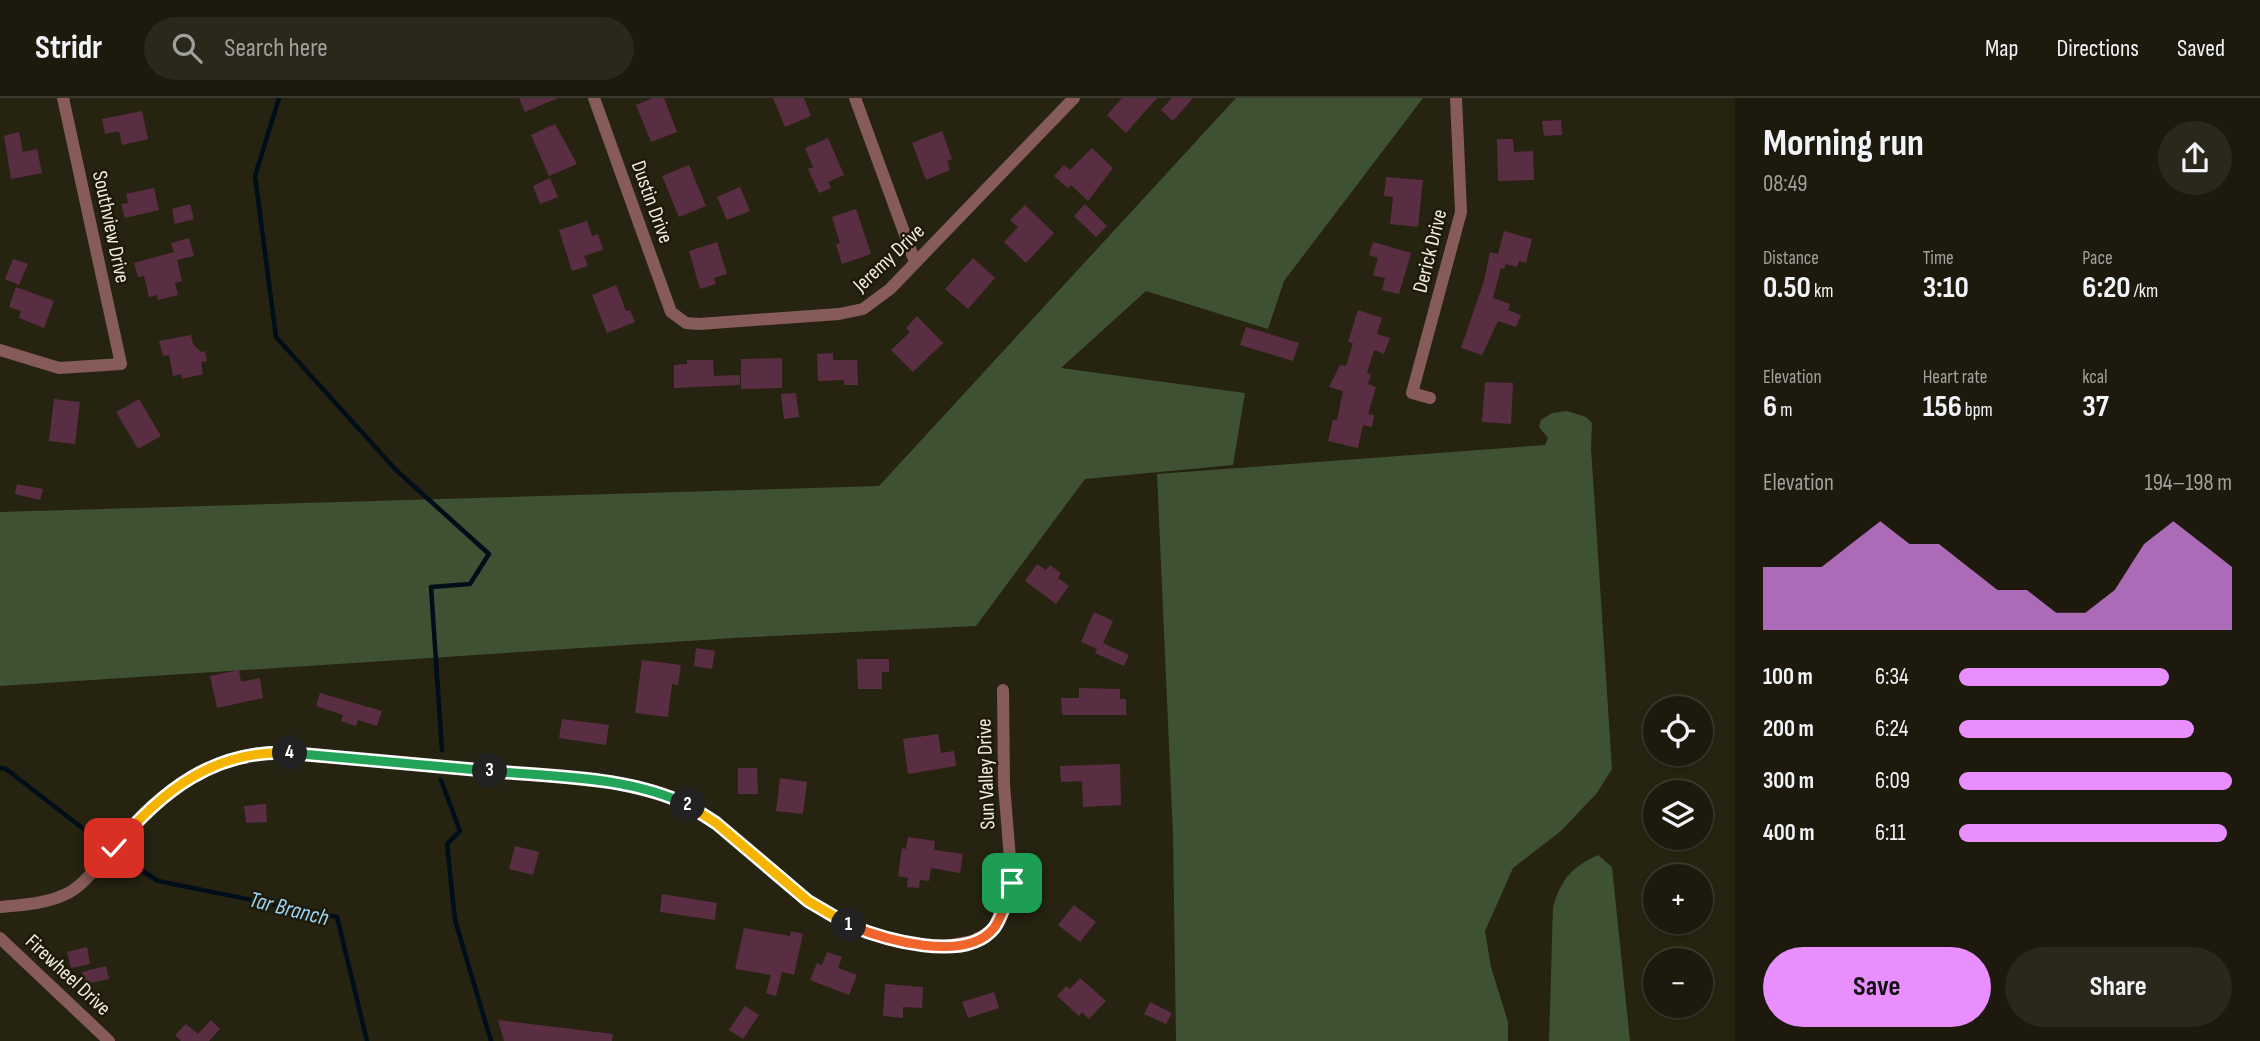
<!DOCTYPE html>
<meta charset="utf-8">
<style>
:root{--surface:#1d1a0d;--page:#2a271b;--text:#f1f3f6;--muted:#a0a19d;--line:#3b382e;--accent:#e88eff}
body{margin:0;font-family:"Sofia Sans Condensed",sans-serif;background:var(--page);color:var(--text);height:100vh;display:flex;flex-direction:column;font-size:26px;white-space:nowrap}
*{box-sizing:border-box;margin:0}
p{font-size:23px;color:var(--muted)}
.icon{flex:none;width:38px;height:38px;fill:none;stroke:currentColor;stroke-width:2;stroke-linecap:round;stroke-linejoin:round}
.map{position:relative;flex:1;overflow:hidden}
.panel{display:flex;flex-direction:column;background:var(--surface);width:525px}
.panel>*{flex:none}
.fabs{position:absolute;left:1643px;top:598px;display:grid;gap:14px}
.fabs a{display:grid;place-items:center;width:70px;height:70px;border-radius:50%;background:var(--surface);box-shadow:0 2px 5px #0004,0 0 0 2px var(--line);font-size:35px}
.pin{position:absolute;display:grid;place-items:center;width:60px;height:60px;color:#fff;margin:-30px;border-radius:14px;box-shadow:0 4px 10px #0006}
.km{position:absolute;width:35px;height:35px;margin:-18px;border-radius:50%;background:#222;color:#fff;font-size:19px;line-height:35px;text-align:center}
.round{display:grid;place-items:center;flex:none;width:74px;height:74px;border-radius:37px;background:var(--page)}
.head{display:flex;align-items:center;justify-content:space-between;height:119px;padding:0 28px}
h1{font-size:38px;font-weight:700;line-height:52px}
.figures{display:grid;grid-template-columns:repeat(3,1fr);gap:10px;height:119px;padding:7px 28px}
.figures div{display:grid;align-content:center}
.figures b{font-size:30px;font-weight:700}
.figures small{font-size:19px;font-weight:400}
.figures p{font-size:19px}
.chart{height:196px;padding:14px 28px}
.chart p{display:flex;justify-content:space-between}
.chart svg{width:100%;height:126px;margin-top:7px;fill:var(--accent);opacity:.7}
.cta{display:flex;gap:14px;margin-top:auto;padding:14px 28px}
.cta a{flex:1;height:80px;border-radius:42px;background:var(--accent);color:#111;font-size:28px;font-weight:700;line-height:80px;text-align:center}
.cta a+a{background:var(--page);color:var(--text)}
ul{padding:0 28px;list-style:none;font-size:23px}
li{display:grid;grid-template-columns:112px 84px 1fr;align-items:center;height:52px}
li i{height:18px;border-radius:9px;background:var(--accent)}
header{display:flex;align-items:center;gap:42px;box-sizing:border-box;height:98px;padding:0 35px;background:var(--surface);border-bottom:2px solid var(--line)}
header strong{font-size:33px}
nav{display:flex;gap:38px;margin-inline-start:auto;font-size:24px}
.search{width:490px;height:63px;background:var(--page);display:flex;align-items:center;gap:18px;box-sizing:border-box;padding:0 24px;border-radius:38px;color:var(--muted);font-size:26px}
main{display:flex;flex:1;min-height:0}
.map>svg:first-child{display:block}
</style>
<header>
<strong>Stridr</strong>
<div class="search"><svg class="icon" aria-label="search" viewBox="0 0 24 24"><circle cx="10" cy="10" r="6"/><path d="M15 15l6 6"/></svg>Search here</div>
<nav><a>Map</a><a>Directions</a><a>Saved</a></nav>
</header>
<main>
<div class="map">
<svg width="1735" height="943" viewBox="0 0 1735 943">
<rect width="100%" height="100%" fill="#272311"/>
<g fill="#3e5132">
<polygon points="1236,0 1423,0 1284,183 1268,231 1146,193 1061,270 1245,295 1233,367 1085,381 976,528 734,540 0,588 0,414 879,388"/>
<polygon points="1567,313 1586,319 1592,325 1591,350 1612,671 1597,695 1561,733 1513,770 1485,833 1491,869 1508,924 1508,943 1176,943 1173,737 1157,376 1545,347 1548,340 1539,329 1541,322 1552,315"/>
<path d="M 1598,757 L 1612,769 L 1630,943 L 1549,943 L 1553,809 C 1561,781 1572,769 1598,757 Z"/>
</g>
<g fill="none" stroke-linecap="round" stroke-linejoin="round">
<g stroke="#000e1a" stroke-width="4.5">
<polyline points="279,0 255,78 276,239 396,372 489,456 470,486 431,489 442,652"/>
<polyline points="0,670 6,671 99,743"/>
<polyline points="441,682 460,733 447,746 455,822 491,943"/>
<polyline points="124,761 158,783 337,819 367,943"/>
</g>
</g>
<g fill="#5a2e42">
<polygon points="519,0 558,0 525,14"/>
<polygon points="653,0 664,0 677,34 651,44 636,7"/>
<polygon points="773,0 804,0 811,18 785,29"/>
<polygon points="1122,0 1157,0 1126,35 1107,17"/>
<polygon points="1172,0 1193,0 1173,23 1161,12"/>
<polygon points="142,13 148,41 122,47 119,33 105,36 102,21"/>
<polygon points="1561,22 1562,37 1544,38 1542,23"/>
<polygon points="555,26 577,66 549,78 531,37"/>
<polygon points="942,33 952,61 947,63 950,72 926,82 912,45"/>
<polygon points="19,34 23,54 37,51 42,75 11,81 4,38"/>
<polygon points="828,40 844,77 828,84 831,90 819,95 808,71 813,69 805,50"/>
<polygon points="1497,41 1513,41 1514,54 1533,53 1534,82 1498,83"/>
<polygon points="1092,50 1113,70 1088,103 1071,87 1068,90 1054,78 1064,67 1070,72"/>
<polygon points="689,67 706,108 679,119 662,78"/>
<polygon points="1386,79 1423,82 1418,129 1390,126 1393,99 1384,98"/>
<polygon points="550,80 558,99 540,106 533,88"/>
<polygon points="740,89 750,113 727,122 717,99"/>
<polygon points="154,90 159,112 125,120 121,106 128,105 126,96"/>
<polygon points="190,106 194,121 175,126 172,111"/>
<polygon points="1085,106 1107,128 1096,139 1074,118"/>
<polygon points="1025,107 1054,135 1026,165 1004,144 1018,129 1010,122"/>
<polygon points="856,111 871,156 842,166 836,146 840,145 832,119"/>
<polygon points="587,123 592,138 598,136 603,152 584,158 588,168 572,173 559,132"/>
<polygon points="1504,133 1532,141 1526,165 1519,163 1517,169 1506,166 1504,171 1501,170 1493,200 1510,206 1508,212 1521,217 1516,229 1498,223 1482,257 1461,250 1484,183 1490,154 1498,156"/>
<polygon points="189,140 194,158 177,162 182,183 175,185 178,197 158,202 157,197 149,199 144,178 138,179 134,165 174,154 171,145"/>
<polygon points="717,144 727,176 714,180 716,186 700,191 689,153"/>
<polygon points="1373,144 1411,155 1399,196 1382,192 1385,180 1373,177 1378,160 1369,157"/>
<polygon points="973,160 995,180 968,211 945,191"/>
<polygon points="13,161 28,166 19,187 5,181"/>
<polygon points="616,187 626,213 630,212 635,224 607,235 592,197"/>
<polygon points="16,189 54,203 44,230 19,220 21,213 9,209"/>
<polygon points="1358,212 1382,220 1377,236 1390,240 1384,256 1374,252 1367,275 1371,276 1368,286 1376,289 1368,316 1374,317 1372,329 1363,327 1358,350 1328,343 1333,322 1337,322 1343,293 1329,289 1340,267 1346,268 1353,245 1348,244"/>
<polygon points="917,218 943,245 913,274 891,252 910,234 906,230"/>
<polygon points="1246,229 1299,245 1293,263 1240,247"/>
<polygon points="191,237 193,246 201,254 205,253 207,263 201,264 203,276 182,281 181,276 173,278 169,257 163,258 159,243"/>
<polygon points="833,255 833,262 857,262 858,287 844,287 844,282 818,283 817,256"/>
<polygon points="782,260 782,290 741,291 741,261"/>
<polygon points="687,262 713,262 714,278 740,277 740,287 674,290 674,267 687,266"/>
<polygon points="1485,284 1513,285 1511,326 1482,324"/>
<polygon points="796,295 799,319 784,321 781,296"/>
<polygon points="54,301 80,304 75,346 49,343"/>
<polygon points="139,301 161,338 138,351 116,314"/>
<polygon points="17,386 43,391 40,402 15,396"/>
<polygon points="1037,466 1046,472 1050,467 1061,475 1058,480 1069,488 1056,506 1025,483"/>
<polygon points="1094,514 1113,523 1103,545 1129,557 1124,568 1095,555 1097,551 1081,544"/>
<polygon points="696,550 715,553 712,571 694,568"/>
<polygon points="857,561 889,561 889,574 882,574 882,591 858,591"/>
<polygon points="642,562 681,567 678,587 672,586 668,619 635,615"/>
<polygon points="239,572 241,584 260,580 263,600 217,610 210,578"/>
<polygon points="1079,590 1120,591 1120,601 1126,601 1126,617 1062,617 1061,600 1079,600"/>
<polygon points="320,595 382,613 377,628 358,622 356,628 341,623 343,617 316,608"/>
<polygon points="562,621 609,627 606,647 559,640"/>
<polygon points="938,636 941,655 954,653 956,668 908,676 903,641"/>
<polygon points="1120,666 1121,707 1083,709 1082,683 1061,684 1060,668"/>
<polygon points="738,670 757,670 758,696 738,696"/>
<polygon points="780,680 807,684 803,716 776,713"/>
<polygon points="266,706 267,724 246,725 244,708"/>
<polygon points="908,739 935,743 934,752 963,756 960,775 931,770 929,783 920,782 919,790 907,789 908,780 898,778 902,750 906,751"/>
<polygon points="515,748 539,754 533,777 509,771"/>
<polygon points="662,796 717,805 715,822 660,814"/>
<polygon points="1074,807 1096,824 1080,844 1058,827"/>
<polygon points="744,830 790,838 791,833 803,836 794,877 782,874 776,898 766,895 771,877 735,871"/>
<polygon points="87,849 90,866 71,870 67,854"/>
<polygon points="827,854 842,859 838,870 857,877 849,897 810,882 817,865 822,867"/>
<polygon points="106,868 109,881 85,886 82,874"/>
<polygon points="1080,880 1106,903 1089,921 1082,914 1079,918 1057,898 1066,888 1070,891"/>
<polygon points="885,886 923,889 922,910 903,909 903,920 883,918"/>
<polygon points="994,894 999,910 968,920 962,904"/>
<polygon points="1150,904 1172,915 1166,926 1144,916"/>
<polygon points="745,908 759,917 743,941 729,932"/>
<polygon points="211,922 220,931 209,943 181,943 175,937 186,926 198,936"/>
<polygon points="498,922 613,936 612,943 504,943"/>
</g>
<g fill="none" stroke-linecap="round" stroke-linejoin="round">
<g stroke="#875b5a" stroke-width="12">
<polyline points="594,0 671,214 686,225 699,226 839,216 863,211 890,191 1074,0"/>
<polyline points="855,0 915,164"/>
<polyline points="0,252 59,270 121,266 63,0"/>
<polyline points="1430,300 1412,295 1461,114 1456,0"/>
<path d="M 0,809 C 21,807 44,806 64,797 C 81,790 95,771 107,757 C 155,704 194,659 271,654 L 559,679 L 617,686 L 671,699 L 716,725 L 809,803 L 850,828 L 898,844 L 941,849 L 973,843 L 993,832 L 1012,785 L 1004,687 L 1003,592"/>
<polyline points="0,840 109,943"/>
</g>
</g>
<g fill="none" stroke-linecap="round" stroke-linejoin="round">
<defs>
<path id="split-1" d="M 849,827 C 883,841 965,866 994,830 C 1003,818 1007,799 1012,785"/>
<polyline id="split-2" points="688,707 716,725 808,803 849,827"/>
<path id="split-3" d="M 490,673 C 555,679 628,678 688,707"/>
<polyline id="split-4" points="290,655 490,673"/>
<path id="split-5" d="M 114,750 C 160,694 214,651 290,655"/>
</defs>
<use href="#split-1" stroke="#fff" stroke-width="14"/>
<use href="#split-2" stroke="#fff" stroke-width="14"/>
<use href="#split-3" stroke="#fff" stroke-width="14"/>
<use href="#split-4" stroke="#fff" stroke-width="14"/>
<use href="#split-5" stroke="#fff" stroke-width="14"/>
<use href="#split-1" stroke="#f0652b" stroke-width="9"/>
<use href="#split-2" stroke="#f5b400" stroke-width="9"/>
<use href="#split-3" stroke="#22a559" stroke-width="9"/>
<use href="#split-4" stroke="#22a559" stroke-width="9"/>
<use href="#split-5" stroke="#f5b400" stroke-width="9"/>
</g>
<g text-anchor="middle" dominant-baseline="central" stroke-width="5" stroke-linejoin="round" paint-order="stroke">
<g font-size="21" fill="#efece1" stroke="#1e1908">
<text transform="translate(652 104) rotate(70)">Dustin Drive</text>
<text transform="translate(111 129) rotate(78)">Southview Drive</text>
<text transform="translate(1430 153) rotate(-76)">Derick Drive</text>
<text transform="translate(889 160) rotate(-43)">Jeremy Drive</text>
<text transform="translate(986 676) rotate(-92)">Sun Valley Drive</text>
<text transform="translate(68 877) rotate(43)">Firewheel Drive</text>
</g>
<g font-size="23" font-style="italic" fill="#96d4f6" stroke="#1e1908">
<text transform="translate(289 811) rotate(14)">Tar Branch</text>
</g>
</g>
</svg>
<div class="fabs">
<a><svg class="icon" aria-label="locate" viewBox="0 0 24 24"><circle cx="12" cy="12" r="6"/><path d="M12 2v4M12 18v4M2 12h4M18 12h4"/></svg></a>
<a><svg class="icon" aria-label="layers" viewBox="0 0 24 24"><path d="M12 4l9 5-9 5-9-5zM3 14l9 5 9-5"/></svg></a>
<a>+</a>
<a>−</a>
</div>
<div class="pin" style="left:1012px;top:785px;background:#1e9e55"><svg class="icon" aria-label="arrive" viewBox="0 0 24 24"><path d="M6 21V4h12l-3 4 3 4H6"/></svg></div>
<div class="pin" style="left:114px;top:750px;background:#d93025"><svg class="icon" aria-label="check" viewBox="0 0 24 24"><path d="M5 12l5 5 9-10"/></svg></div>
<b class="km" style="left:849px;top:827px">1</b>
<b class="km" style="left:688px;top:707px">2</b>
<b class="km" style="left:490px;top:673px">3</b>
<b class="km" style="left:290px;top:655px">4</b>
</div>
<section class="panel">
<div class="head"><div><h1>Morning run</h1><p>08:49</p></div><a class="round"><svg class="icon" aria-label="share" viewBox="0 0 24 24"><path d="M12 15V3M7 8l5-5 5 5M5 13v7h14v-7"/></svg></a></div>
<div class="figures">
<div><p>Distance</p><b>0.50<small> km</small></b></div>
<div><p>Time</p><b>3:10</b></div>
<div><p>Pace</p><b>6:20<small> /km</small></b></div>
</div>
<div class="figures">
<div><p>Elevation</p><b>6<small> m</small></b></div>
<div><p>Heart rate</p><b>156<small> bpm</small></b></div>
<div><p>kcal</p><b>37</b></div>
</div>
<div class="chart"><p><span>Elevation</span>194–198 m</p>
<svg viewBox="0 0 160 44" preserveAspectRatio="none"><path d="M0 44V22L10 22L20 22L30 14L40 6L50 14L60 14L70 22L80 30L90 30L100 38L110 38L120 30L130 14L140 6L150 14L160 22V44z"/></svg>
</div>
<ul>
<li><b>100 m</b>6:34<i style="width:77%"></i></li>
<li><b>200 m</b>6:24<i style="width:86%"></i></li>
<li><b>300 m</b>6:09<i style="width:100%"></i></li>
<li><b>400 m</b>6:11<i style="width:98%"></i></li>
</ul>
<div class="cta"><a>Save</a><a>Share</a></div>
</section>
</main>
